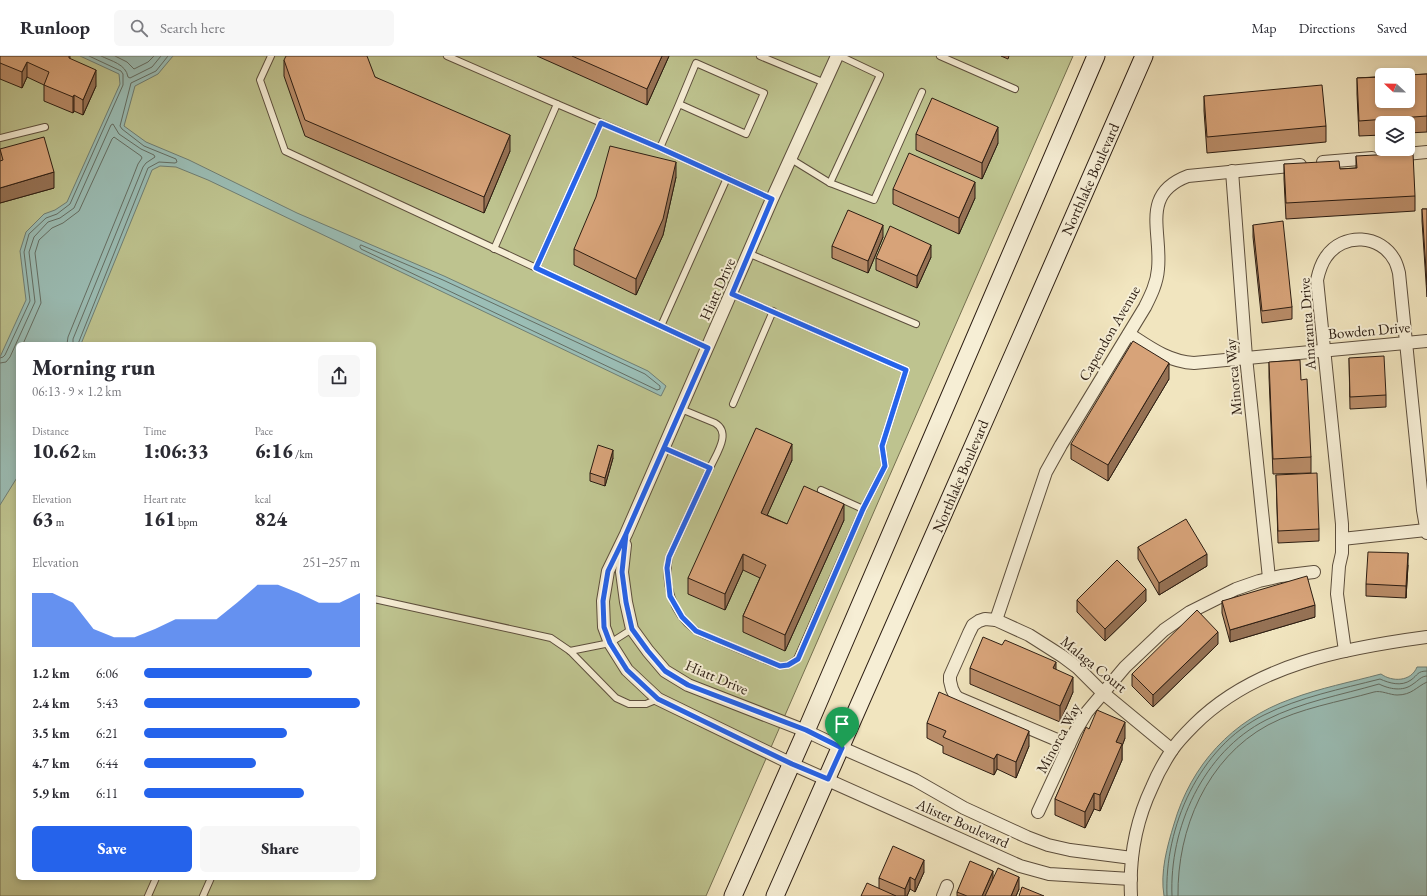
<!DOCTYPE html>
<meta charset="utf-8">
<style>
:root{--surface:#fff;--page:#f7f7f7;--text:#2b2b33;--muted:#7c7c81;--line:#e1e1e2;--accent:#2563eb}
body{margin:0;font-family:"EB Garamond",serif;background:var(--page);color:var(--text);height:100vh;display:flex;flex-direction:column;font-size:15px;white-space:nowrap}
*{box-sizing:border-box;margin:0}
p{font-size:13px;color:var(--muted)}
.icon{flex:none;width:22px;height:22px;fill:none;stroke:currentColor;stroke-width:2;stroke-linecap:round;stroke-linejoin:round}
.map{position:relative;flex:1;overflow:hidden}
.sheet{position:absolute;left:16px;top:286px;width:360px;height:538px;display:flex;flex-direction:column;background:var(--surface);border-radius:6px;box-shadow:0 2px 6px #0003}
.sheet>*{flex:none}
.needle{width:26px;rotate:292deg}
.tools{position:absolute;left:1375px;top:12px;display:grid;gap:8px}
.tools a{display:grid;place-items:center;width:40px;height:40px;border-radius:6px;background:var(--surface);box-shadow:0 2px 6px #0003;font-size:20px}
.pin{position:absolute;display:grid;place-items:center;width:34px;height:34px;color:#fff;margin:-41px -17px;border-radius:50% 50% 50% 0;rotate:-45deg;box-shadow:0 0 4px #0007}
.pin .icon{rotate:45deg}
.round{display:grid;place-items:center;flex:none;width:42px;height:42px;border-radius:6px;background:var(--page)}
.summary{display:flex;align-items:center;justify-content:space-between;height:68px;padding:0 16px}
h1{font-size:22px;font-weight:800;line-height:30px}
.stats{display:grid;grid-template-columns:repeat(3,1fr);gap:6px;height:68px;padding:4px 16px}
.stats div{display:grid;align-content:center}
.stats b{font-size:20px;font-weight:800}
.stats small{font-size:11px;font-weight:400}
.stats p{font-size:11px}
.chart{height:112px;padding:8px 16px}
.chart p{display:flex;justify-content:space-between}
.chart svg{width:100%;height:72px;margin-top:4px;fill:var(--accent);opacity:.7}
.action{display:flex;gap:8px;margin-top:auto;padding:8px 16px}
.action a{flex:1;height:46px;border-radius:6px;background:var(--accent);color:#fff;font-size:16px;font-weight:800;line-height:46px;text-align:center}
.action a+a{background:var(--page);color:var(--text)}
ul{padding:0 16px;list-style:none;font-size:13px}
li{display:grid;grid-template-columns:64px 48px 1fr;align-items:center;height:30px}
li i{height:10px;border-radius:5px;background:var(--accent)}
header{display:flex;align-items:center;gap:24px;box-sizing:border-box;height:56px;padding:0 20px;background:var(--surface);border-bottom:1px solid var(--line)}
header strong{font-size:19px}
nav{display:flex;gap:22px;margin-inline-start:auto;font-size:14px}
.search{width:280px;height:36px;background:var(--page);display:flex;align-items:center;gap:10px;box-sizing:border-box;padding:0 14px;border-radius:6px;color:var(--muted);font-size:15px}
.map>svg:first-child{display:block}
</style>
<header>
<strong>Runloop</strong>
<div class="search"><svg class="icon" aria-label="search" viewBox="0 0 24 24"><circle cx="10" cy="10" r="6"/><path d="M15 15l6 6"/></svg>Search here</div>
<nav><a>Map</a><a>Directions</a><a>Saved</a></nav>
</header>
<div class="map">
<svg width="1427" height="840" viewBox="0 0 1427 840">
<rect width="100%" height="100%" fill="#f1e5bf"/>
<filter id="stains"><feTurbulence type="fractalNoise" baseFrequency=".005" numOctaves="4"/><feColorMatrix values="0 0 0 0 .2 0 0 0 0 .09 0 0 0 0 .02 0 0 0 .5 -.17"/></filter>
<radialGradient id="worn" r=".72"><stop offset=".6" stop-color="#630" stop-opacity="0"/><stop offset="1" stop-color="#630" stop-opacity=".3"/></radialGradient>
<path fill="#bec38f" stroke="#757050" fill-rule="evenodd" d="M 0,0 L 1073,0 L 706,840 L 0,840 ZM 18,288 L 374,288 L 374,822 L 18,822 Z"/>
<g fill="#9bbeb6" stroke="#6f7e74">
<polygon points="80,0 173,0 158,18 135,30 124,70 146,86 189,104 297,157 444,220 648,315 666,330 661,340 208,124 176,111 160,110 152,114 81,288 18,288 18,420 0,449 0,301 26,244 20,195 26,176 44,158 55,154 67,146 120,28 119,18"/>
<path d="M 1417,611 L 1427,611 L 1427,840 L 1164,840 C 1160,816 1167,791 1174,768 C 1191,709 1232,664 1291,643 C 1320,632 1351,626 1381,618 C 1392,626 1411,626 1417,611 Z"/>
</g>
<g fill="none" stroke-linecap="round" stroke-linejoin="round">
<g stroke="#646e64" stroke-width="1">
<path d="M 101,0 C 111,5 126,8 128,21 L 130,22 L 152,11 L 161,0"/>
<polyline points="115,0 127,6 134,13 148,6 154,0"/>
<polygon points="361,189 443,224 645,318 660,330 660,333 657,334 361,193 360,191"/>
<polyline points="23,288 41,247 35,197 39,184 52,172 63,167 79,155 112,83 114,81 141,100 142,102 138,108 131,126 68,281 67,288"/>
<polyline points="78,288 148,112 159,106 175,107 177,106 176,103 144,90 122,73 120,70 131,27 156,15 168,0"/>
<polyline points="0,302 3,301 5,299 30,245 24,196 29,178 46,162 57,158 70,148 123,29 123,18 121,15 89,0"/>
<polyline points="0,307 6,306 10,301 35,246 29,196 34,181 48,166 60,162 74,152 111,69 113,68 119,78 141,93 154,99 155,101 146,107 143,111 73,283 73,288"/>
<path d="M 1167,840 C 1164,771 1199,691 1264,659 C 1300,641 1341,633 1380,623 C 1389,627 1401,631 1411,624 C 1418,619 1417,615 1427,615"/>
<path d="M 1172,840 C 1169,772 1203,696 1266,664 C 1301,646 1341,639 1379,628 C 1389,633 1403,636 1413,628 C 1418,625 1421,620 1427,620"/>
<path d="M 1178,840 C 1177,773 1207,702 1268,669 C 1300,652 1339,646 1374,636 C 1381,634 1390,639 1397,639 C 1412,639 1416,631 1427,626"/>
</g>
<defs>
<g id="service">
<polyline points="271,0 260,24 285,95 708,292"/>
<polyline points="447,0 557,48 494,193"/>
<polyline points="760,0 825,27"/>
<polyline points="940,0 1015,33"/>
<polyline points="557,48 660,92"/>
<polyline points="679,48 696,7 764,37 746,78 679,48 660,92 772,143"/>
<polyline points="0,82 45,71"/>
<polyline points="791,103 830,127 880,19 840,0"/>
<polyline points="830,127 874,144 922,36"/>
<polyline points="750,198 916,268"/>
<polyline points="536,212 601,67"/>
<polyline points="732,238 906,314 882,390 885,410 863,453"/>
<polyline points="661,270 727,122"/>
<polyline points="733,348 773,255"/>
<path d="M 681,353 L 715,367 C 732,377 716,398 710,412"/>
<path d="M 664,392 L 710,412 L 669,501 C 664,528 672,557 695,574 C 702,579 713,582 720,585 C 740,594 760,602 780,610 L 788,609 L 797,603 L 863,453 L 821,434"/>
<polyline points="374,543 551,582 570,595 616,642 629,648 646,648 658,643"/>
<polyline points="570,595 610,587 632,573"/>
<polyline points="148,840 156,822"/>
<polyline points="203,840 211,822"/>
</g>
<g id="minor">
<polyline points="837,0 772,143 626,478 608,515 603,545 604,571 610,587 627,614 658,643 792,708 1020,810 1049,818 1131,823"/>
<polyline points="1396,99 1427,96"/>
<polyline points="1323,106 1372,102"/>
<polyline points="1232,115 1246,301 1269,522"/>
<path d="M 1129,278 C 1149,291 1169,306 1194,307 L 1427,285"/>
<polyline points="1342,483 1426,474"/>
<polyline points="625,489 622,516 626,546 632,573 648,595 665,615 688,629 806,675 842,692 915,724 964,752 1027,781 1048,789 1070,794 1132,802"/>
<path d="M 996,564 L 1046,416 L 1061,389 L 1145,251 C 1151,239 1157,227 1158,213 C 1162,175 1140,138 1188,120 L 1300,109"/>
<path d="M 1345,595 L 1337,538 L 1339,510 L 1342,497 L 1342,468 L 1317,224 C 1319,215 1321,208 1326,201 C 1343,176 1381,178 1395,205 C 1397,209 1398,213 1399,217 L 1423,454 L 1427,477"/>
<polyline points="1069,689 958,642 955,639 952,633 950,625 950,620 969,577 973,569 979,565 985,563 996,564 1029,579 1062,600 1078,612 1103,637 1172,694"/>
<polyline points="1038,756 1075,676 1087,656 1125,611 1164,574 1190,556 1236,533 1259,525 1281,520 1314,516"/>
<polyline points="943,840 947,830"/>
<path d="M 1131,840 C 1129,801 1135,767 1152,731 C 1157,719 1164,706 1172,694 C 1178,685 1186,677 1194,669 C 1255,608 1345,592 1427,581"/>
</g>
<g id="secondary">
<polyline points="733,840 806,675 1096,0"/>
<path d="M 775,840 C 900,561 1021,280 1144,0"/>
</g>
</defs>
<use href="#service" stroke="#5d4f3d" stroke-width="8"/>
<use href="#minor" stroke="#5d4f3d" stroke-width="14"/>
<use href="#secondary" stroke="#2c1d12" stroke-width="19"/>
<use href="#service" stroke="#f6eed5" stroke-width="6"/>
<use href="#minor" stroke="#f6eed5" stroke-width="12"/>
<use href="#secondary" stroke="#f6eed5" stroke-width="17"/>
</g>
<g fill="#b98c68" stroke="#2c1d12">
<polygon points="0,0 70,0 70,3 96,30 83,59 74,55 73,57 44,45 44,29 27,21 22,32 0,23"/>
<polygon points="537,0 669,0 647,49"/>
<polygon points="1001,0 1009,0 1008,3"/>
<polygon points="284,4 375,21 510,95 484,157 305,80 284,20"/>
<polygon points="1427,18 1427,76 1408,77 1408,67 1382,67 1382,79 1359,80 1357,38 1357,22"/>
<polygon points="1204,40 1326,70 1326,86 1207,97 1204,55"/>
<polygon points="916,78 998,87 982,123 916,94"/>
<polygon points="0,93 54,132 0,147"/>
<polygon points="1356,100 1415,140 1415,155 1286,163 1284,123 1284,108 1340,113 1356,112"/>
<polygon points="676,121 663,179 636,239 574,209 574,193"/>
<polygon points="893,133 975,142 959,178 893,148"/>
<polygon points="1422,153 1427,153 1427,241 1422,165"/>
<polygon points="1253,169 1292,251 1292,263 1262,267 1253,181"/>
<polygon points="883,181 868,217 832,202 832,190"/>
<polygon points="931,201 917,232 876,214 876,202"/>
<polygon points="1349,302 1386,339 1386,351 1350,353"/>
<polygon points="1269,306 1311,401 1311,417 1273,418 1269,321"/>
<polygon points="1169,323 1108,425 1071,403 1071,388"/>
<polygon points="613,402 605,430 590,425 590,417"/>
<polygon points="792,404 767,459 787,468 844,464 785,595 743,576 743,560 760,522 743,514 725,554 688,538 688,522"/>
<polygon points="1276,419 1319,473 1319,485 1278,487"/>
<polygon points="1138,491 1207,510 1159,539 1138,503"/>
<polygon points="1408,509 1406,542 1366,540 1366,528"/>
<polygon points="1077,544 1146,545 1105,585 1077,556"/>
<polygon points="1222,545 1315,561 1230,586 1222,557"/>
<polygon points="1218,588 1153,651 1132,630 1132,618"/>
<polygon points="970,612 1056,614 1073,636 1060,666 970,628"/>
<polygon points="927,667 1029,690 1016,722 997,713 994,719 943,697 943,690 927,682"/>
<polygon points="1089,673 1125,682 1122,690 1122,704 1100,755 1094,753 1085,772 1055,759 1055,743"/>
<polygon points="924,816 915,836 910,833 907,840 861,840 879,833 879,822"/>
<polygon points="993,823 1019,833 1016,840 957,840 957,836"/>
</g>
<g fill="#967255" stroke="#2c1d12">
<polygon points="662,0 669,0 647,49 647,33"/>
<polygon points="27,6 27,21 22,32 22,16"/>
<polygon points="96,14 96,30 83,59 83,44"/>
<polygon points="74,39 74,55 73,57 73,41"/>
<polygon points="998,71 998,87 982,123 982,107"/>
<polygon points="510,79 510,95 484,157 484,141"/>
<polygon points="676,106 676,121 663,179 636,239 636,223"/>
<polygon points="54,116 54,132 0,147 0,132"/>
<polygon points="975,126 975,142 959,178 959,162"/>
<polygon points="883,169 883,181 868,217 868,205"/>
<polygon points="931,189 931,201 917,232 917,220"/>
<polygon points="1169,307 1169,323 1108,425 1108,409"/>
<polygon points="792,388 792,404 761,473 761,457"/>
<polygon points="613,394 613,402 605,430 605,422"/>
<polygon points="844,448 844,464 785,595 785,579"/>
<polygon points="1408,497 1408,509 1406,542 1406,530"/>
<polygon points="743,498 743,514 725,554 725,538"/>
<polygon points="1207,498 1207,510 1159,539 1159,527"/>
<polygon points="1146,533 1146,545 1105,585 1105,573"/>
<polygon points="1315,549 1315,561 1230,586 1230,574"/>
<polygon points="1218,576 1218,588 1153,651 1153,639"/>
<polygon points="1056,606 1056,622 1053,612"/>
<polygon points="1073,621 1073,636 1060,666 1060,650"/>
<polygon points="1125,666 1125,682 1122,690 1122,704 1100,755 1100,739 1116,686"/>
<polygon points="1029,675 1029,690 1016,722 1016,706"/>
<polygon points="997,698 997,713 994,719 994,703"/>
<polygon points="1094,737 1094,753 1085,772 1085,756"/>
<polygon points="924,804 924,816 915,836 915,824"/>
<polygon points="993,815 993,823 986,840 982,840"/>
<polygon points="910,821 910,833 907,840 905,840 905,833"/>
<polygon points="1019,821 1019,833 1016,840 1011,840"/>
</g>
<g fill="#d7a379" stroke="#2c1d12">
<polygon points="0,0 69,0 69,2 96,14 83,44 74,39 73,41 44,29 49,16 27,6 22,16 0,7"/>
<polygon points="286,0 367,0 375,21 510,79 484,141 305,64 284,4"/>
<polygon points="572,0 662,0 647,33"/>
<polygon points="1427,18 1427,60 1359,65 1357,22 1382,21 1382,45 1408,45 1408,19"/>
<polygon points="1322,29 1326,70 1207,81 1204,40"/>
<polygon points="932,42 998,71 982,107 916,78"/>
<polygon points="44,81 54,116 0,132 0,105 3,104 0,93"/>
<polygon points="610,90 676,106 663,163 636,223 574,193 596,141"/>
<polygon points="909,97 975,126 959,162 893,133"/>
<polygon points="1413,97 1415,140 1286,147 1284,108 1339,105 1340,113 1357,112 1356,100"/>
<polygon points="1422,153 1427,153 1427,229"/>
<polygon points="848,154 883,169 868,205 832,190"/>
<polygon points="1283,165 1292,251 1262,255 1253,169"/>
<polygon points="890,170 931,189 917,220 876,202"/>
<polygon points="1133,285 1169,307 1108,409 1071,388"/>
<polygon points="1384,300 1386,339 1350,341 1349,302"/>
<polygon points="1300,304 1301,324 1307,323 1311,401 1273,403 1269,306"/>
<polygon points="756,372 792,388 761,457 787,468 804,430 844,448 785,579 743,560 766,509 743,498 725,538 688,522"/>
<polygon points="598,389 613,394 605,422 590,417"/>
<polygon points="1317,417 1319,473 1278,475 1276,419"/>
<polygon points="1186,463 1207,498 1159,527 1138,491"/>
<polygon points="1368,496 1408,497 1406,530 1366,528"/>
<polygon points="1117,504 1146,533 1105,573 1077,544"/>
<polygon points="1307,520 1315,549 1230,574 1222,545"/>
<polygon points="1197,554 1218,576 1153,639 1132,618"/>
<polygon points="983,581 1002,589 1005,584 1056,606 1053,612 1073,621 1060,650 970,612"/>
<polygon points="939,636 1029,675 1016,706 997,698 994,703 943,681 946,675 927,667"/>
<polygon points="1097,654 1125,666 1116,686 1122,688 1100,739 1094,737 1085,756 1055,743 1086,671 1089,673"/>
<polygon points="893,790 924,804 915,824 910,821 905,833 879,822"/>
<polygon points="970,805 993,815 982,840 967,840 957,836"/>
<polygon points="998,812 1019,821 1011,840 985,840"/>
<polygon points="867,827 896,840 861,840"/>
<polygon points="1022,831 1044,840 1019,840"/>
</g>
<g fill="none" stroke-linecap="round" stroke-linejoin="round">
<defs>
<polyline id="route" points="842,692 806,674 688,629 665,615 648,595 632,573 626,546 622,516 626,478 708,292 536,212 601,67 660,92 772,143 732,238 906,314 882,390 885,410 863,453 798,603 788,609 780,610 696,575 682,561 670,540 667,512 669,501 710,412 664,392 626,478 608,515 603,545 604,571 610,587 627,614 658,643 792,708 828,723 842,692"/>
</defs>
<use href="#route" stroke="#fff" stroke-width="8"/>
<use href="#route" stroke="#2563eb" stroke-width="5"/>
</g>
<g text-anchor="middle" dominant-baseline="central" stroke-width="4" stroke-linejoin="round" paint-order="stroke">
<g font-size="15" fill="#2c1d12" stroke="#f6eed5">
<text transform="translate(1090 123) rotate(-66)">Northlake Boulevard</text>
<text transform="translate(717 233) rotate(-66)">Hiatt Drive</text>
<text transform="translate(1307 268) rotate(-94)">Amaranta Drive</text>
<text transform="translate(1369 274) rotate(-5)">Bowden Drive</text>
<text transform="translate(1109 277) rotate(-60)">Capendon Avenue</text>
<text transform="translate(1233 321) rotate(-95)">Minorca Way</text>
<text transform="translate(960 420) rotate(-67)">Northlake Boulevard</text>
<text transform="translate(1094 608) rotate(39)">Malaga Court</text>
<text transform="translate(717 621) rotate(23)">Hiatt Drive</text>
<text transform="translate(1058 682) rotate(-62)">Minorca Way</text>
<text transform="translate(963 767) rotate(24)">Alister Boulevard</text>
</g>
</g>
<rect width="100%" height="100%" filter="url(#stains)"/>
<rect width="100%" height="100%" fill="url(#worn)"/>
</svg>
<div class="tools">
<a><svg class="needle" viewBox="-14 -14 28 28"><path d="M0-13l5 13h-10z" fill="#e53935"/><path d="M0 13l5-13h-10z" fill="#7c7c81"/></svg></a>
<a><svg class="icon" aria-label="layers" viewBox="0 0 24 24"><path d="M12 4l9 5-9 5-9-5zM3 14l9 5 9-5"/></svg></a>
</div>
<div class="pin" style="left:842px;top:692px;background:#1e9e55"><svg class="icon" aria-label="arrive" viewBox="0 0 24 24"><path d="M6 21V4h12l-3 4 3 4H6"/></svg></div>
<section class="sheet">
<div class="summary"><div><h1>Morning run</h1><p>06:13 · 9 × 1.2 km</p></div><a class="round"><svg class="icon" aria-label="share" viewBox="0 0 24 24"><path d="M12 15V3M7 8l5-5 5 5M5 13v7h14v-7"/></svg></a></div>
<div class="stats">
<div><p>Distance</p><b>10.62<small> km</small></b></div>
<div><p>Time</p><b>1:06:33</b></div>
<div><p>Pace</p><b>6:16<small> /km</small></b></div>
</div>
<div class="stats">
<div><p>Elevation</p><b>63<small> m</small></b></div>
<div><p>Heart rate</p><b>161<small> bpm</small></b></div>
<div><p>kcal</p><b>824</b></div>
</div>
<div class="chart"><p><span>Elevation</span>251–257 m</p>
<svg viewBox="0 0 160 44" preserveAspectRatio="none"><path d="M0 44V11L10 11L20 17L30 33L40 38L50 38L60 33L70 27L80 27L90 27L100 17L110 6L120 6L130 11L140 17L150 17L160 11V44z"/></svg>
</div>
<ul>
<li><b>1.2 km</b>6:06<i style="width:78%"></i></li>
<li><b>2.4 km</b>5:43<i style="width:100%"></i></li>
<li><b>3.5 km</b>6:21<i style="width:66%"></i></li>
<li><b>4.7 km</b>6:44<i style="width:52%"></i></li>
<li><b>5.9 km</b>6:11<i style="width:74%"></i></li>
</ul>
<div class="action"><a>Save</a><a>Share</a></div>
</section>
</div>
